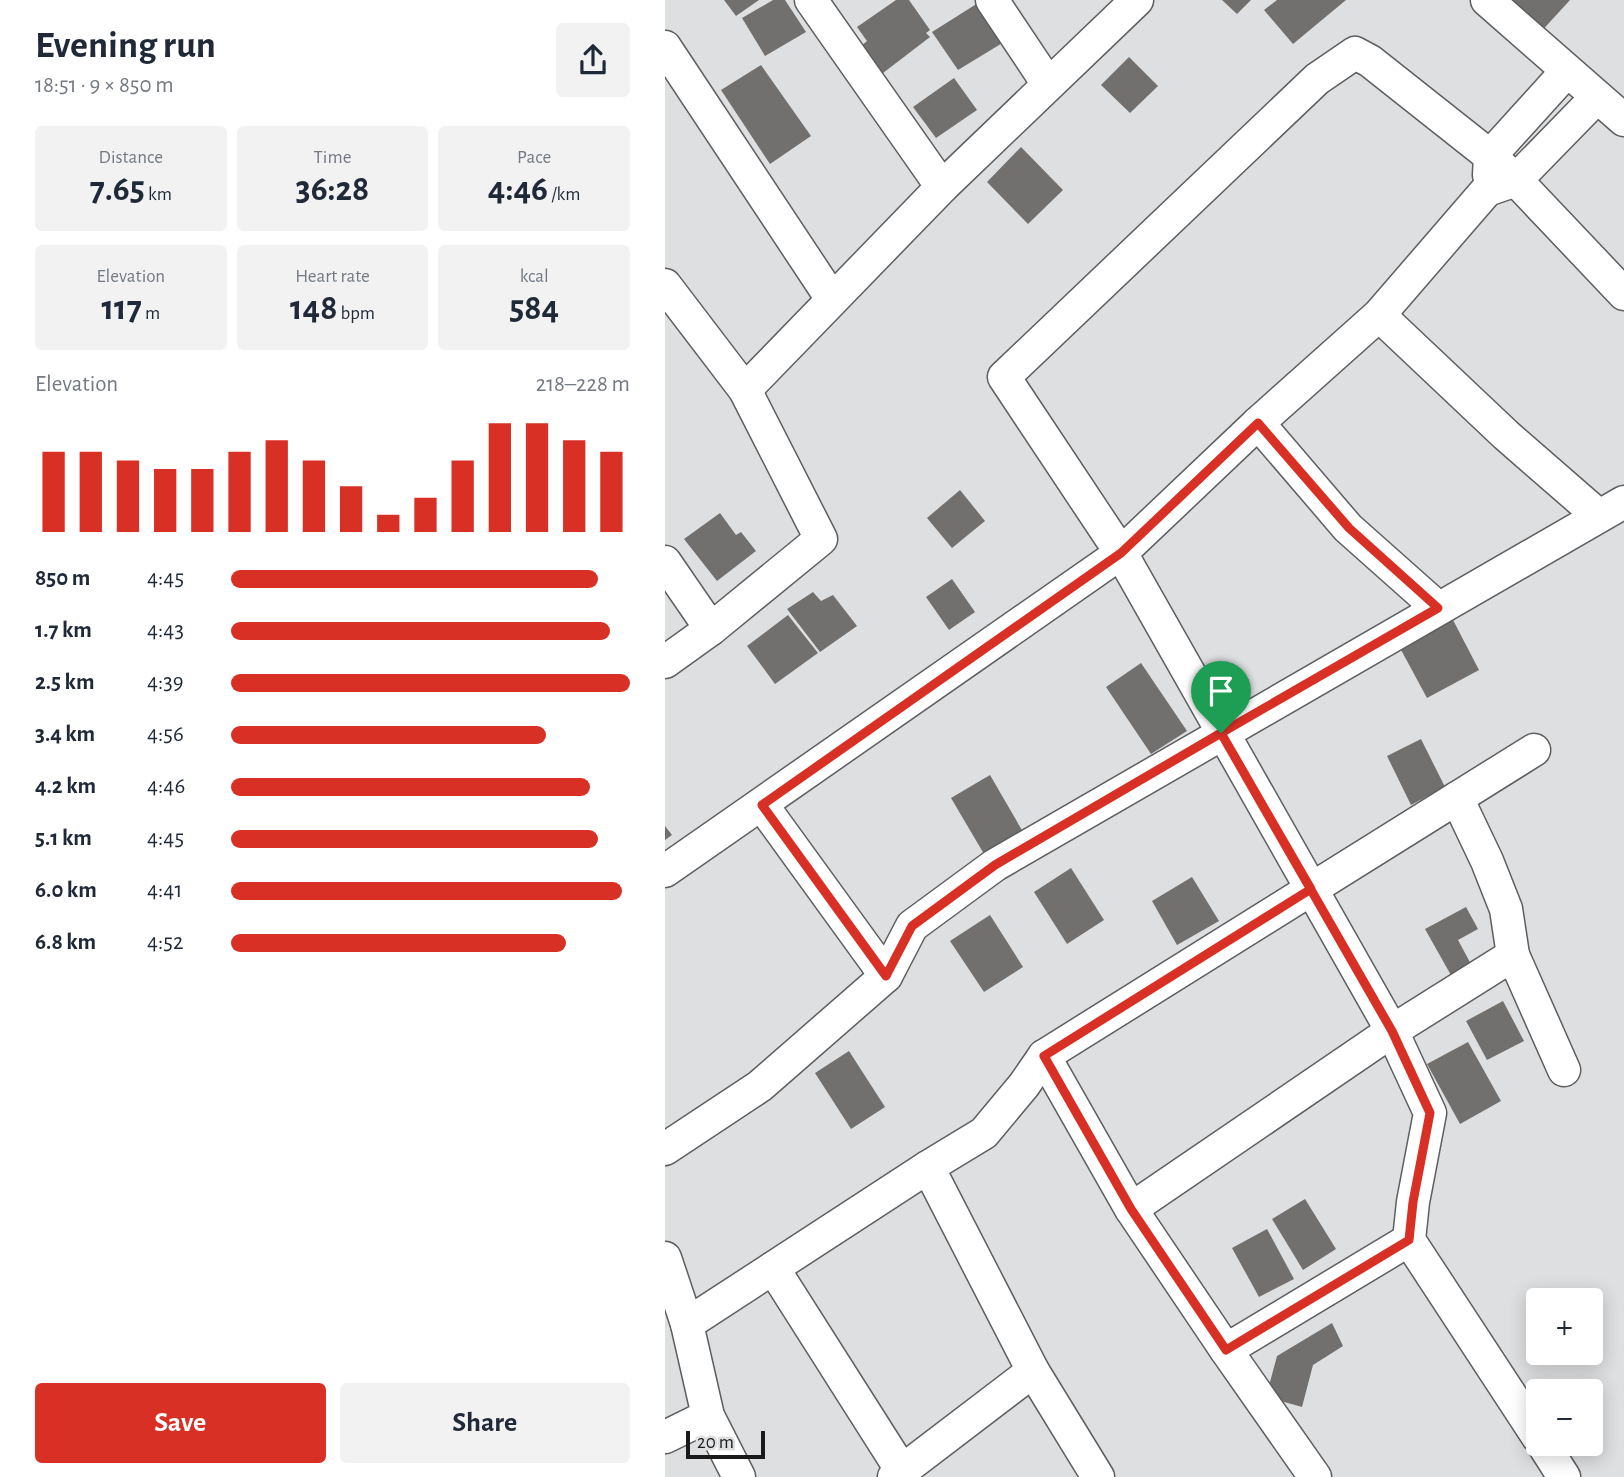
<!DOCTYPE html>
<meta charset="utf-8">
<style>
:root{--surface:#fff;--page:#f2f2f3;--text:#1f2937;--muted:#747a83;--accent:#d93025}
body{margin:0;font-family:"Alegreya Sans",sans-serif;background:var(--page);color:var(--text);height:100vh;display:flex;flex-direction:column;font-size:26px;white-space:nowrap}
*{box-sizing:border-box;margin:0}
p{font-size:23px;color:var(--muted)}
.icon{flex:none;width:38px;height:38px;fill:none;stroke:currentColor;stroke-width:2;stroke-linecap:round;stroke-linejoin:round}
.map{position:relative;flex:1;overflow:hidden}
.side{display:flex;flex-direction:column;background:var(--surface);width:665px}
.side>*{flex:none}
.fabs{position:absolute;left:861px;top:1288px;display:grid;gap:14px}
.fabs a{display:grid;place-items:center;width:77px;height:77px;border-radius:7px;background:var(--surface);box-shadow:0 4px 18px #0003;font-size:35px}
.scale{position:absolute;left:21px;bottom:18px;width:79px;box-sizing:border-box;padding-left:7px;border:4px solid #1a1a1b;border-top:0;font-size:19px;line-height:24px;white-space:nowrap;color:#1a1a1b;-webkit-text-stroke:5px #dedfe1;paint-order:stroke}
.pin{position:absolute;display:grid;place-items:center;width:60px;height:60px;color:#fff;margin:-72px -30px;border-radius:50% 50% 50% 0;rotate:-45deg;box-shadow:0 0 7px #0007}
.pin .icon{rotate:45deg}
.round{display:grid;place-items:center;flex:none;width:74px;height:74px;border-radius:7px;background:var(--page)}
.summary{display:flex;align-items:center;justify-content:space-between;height:119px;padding:0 35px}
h1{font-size:38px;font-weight:700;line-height:52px}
.metrics{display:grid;grid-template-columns:repeat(3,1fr);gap:10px;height:119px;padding:7px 35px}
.metrics div{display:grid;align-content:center;border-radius:7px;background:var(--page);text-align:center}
.metrics b{font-size:35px;font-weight:700}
.metrics small{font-size:19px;font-weight:400}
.metrics p{font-size:19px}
.chart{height:196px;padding:14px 35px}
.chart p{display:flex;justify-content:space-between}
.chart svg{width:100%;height:126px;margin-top:7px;stroke:var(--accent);stroke-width:6}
.action{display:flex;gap:14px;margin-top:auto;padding:14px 35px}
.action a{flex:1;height:80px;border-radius:7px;background:var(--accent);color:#fff;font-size:28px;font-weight:700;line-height:80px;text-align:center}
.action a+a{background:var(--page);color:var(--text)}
ul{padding:0 35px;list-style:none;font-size:23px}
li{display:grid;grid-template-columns:112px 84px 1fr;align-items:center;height:52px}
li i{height:18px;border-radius:9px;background:var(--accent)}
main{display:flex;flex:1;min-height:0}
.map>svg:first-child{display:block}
</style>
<main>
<section class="side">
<div class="summary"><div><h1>Evening run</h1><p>18:51 · 9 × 850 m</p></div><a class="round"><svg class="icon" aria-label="share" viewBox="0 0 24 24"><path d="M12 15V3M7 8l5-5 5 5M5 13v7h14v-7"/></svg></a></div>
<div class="metrics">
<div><p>Distance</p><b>7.65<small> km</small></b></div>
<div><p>Time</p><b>36:28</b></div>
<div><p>Pace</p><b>4:46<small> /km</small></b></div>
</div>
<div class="metrics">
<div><p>Elevation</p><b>117<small> m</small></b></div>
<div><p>Heart rate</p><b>148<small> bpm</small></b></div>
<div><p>kcal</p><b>584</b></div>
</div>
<div class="chart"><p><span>Elevation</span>218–228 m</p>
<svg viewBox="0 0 160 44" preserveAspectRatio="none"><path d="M5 44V16M15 44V16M25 44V19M35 44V22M45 44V22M55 44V16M65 44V12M75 44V19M85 44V28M95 44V38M105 44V32M115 44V19M125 44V6M135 44V6M145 44V12M155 44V16"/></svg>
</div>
<ul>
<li><b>850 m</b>4:45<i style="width:92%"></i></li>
<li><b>1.7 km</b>4:43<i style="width:95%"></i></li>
<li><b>2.5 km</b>4:39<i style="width:100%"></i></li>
<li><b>3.4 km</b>4:56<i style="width:79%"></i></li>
<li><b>4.2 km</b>4:46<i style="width:90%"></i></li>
<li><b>5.1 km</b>4:45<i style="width:92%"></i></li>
<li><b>6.0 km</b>4:41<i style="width:98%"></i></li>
<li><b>6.8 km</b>4:52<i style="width:84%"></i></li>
</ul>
<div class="action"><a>Save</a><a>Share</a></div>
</section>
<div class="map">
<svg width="959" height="1477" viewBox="0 0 959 1477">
<rect width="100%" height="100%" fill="#dedfe1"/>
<g fill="#72706e">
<polygon points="59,0 94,0 71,16"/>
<polygon points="108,0 120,0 141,32 100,56 77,18"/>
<polygon points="231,0 244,0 265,30 261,33 265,37 218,73 195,47 202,41 192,27"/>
<polygon points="557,0 586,0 572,14"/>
<polygon points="612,0 681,0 628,44 599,10"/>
<polygon points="838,0 905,0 873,35"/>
<polygon points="313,3 339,42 293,70 267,32"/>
<polygon points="464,57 493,86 465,113 436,85"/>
<polygon points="96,65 146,136 105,164 56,90"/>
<polygon points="289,78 312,110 271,138 248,107"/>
<polygon points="356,147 398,190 363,224 322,182"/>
<polygon points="295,490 320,521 287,548 262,518"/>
<polygon points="55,513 71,535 76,532 91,551 52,581 19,539"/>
<polygon points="287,579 310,612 284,630 261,597"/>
<polygon points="148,592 156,601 168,595 192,626 155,652 122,609"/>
<polygon points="123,615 153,653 110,684 82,646"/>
<polygon points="788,620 814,670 762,698 735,648"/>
<polygon points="476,663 522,731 486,754 441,687"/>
<polygon points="756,739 780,787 746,805 722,756"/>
<polygon points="325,775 358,832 319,854 286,798"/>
<polygon points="0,826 7,835 0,840"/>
<polygon points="406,868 439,920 402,944 369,892"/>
<polygon points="527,877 554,921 512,945 487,901"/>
<polygon points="801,907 813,929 793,940 807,966 787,977 760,929"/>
<polygon points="325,915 358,967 319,992 285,941"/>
<polygon points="838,1001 859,1041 822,1060 801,1021"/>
<polygon points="803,1042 836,1101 795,1124 762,1064"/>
<polygon points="184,1051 220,1107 186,1129 150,1073"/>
<polygon points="640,1199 671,1249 638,1270 607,1219"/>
<polygon points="602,1229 629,1279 594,1297 567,1248"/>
<polygon points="667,1323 678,1346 648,1365 637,1407 601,1397 612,1356"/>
</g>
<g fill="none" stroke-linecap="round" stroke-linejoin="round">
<defs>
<g id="minor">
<polyline points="146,0 277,187"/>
<polyline points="327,0 383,84"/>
<polyline points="822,0 959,120"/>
<polyline points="0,47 167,299"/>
<polyline points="824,175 825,156 902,71"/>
<polyline points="0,285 80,390 156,539 46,629 0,662"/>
<polyline points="714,315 841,435 934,516"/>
<polyline points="80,390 277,187 472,0"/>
<polyline points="593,423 683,528 773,608"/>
<polyline points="0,562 46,629"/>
<polyline points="97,805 221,976"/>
<polyline points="0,871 456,553 593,423 714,315 822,190 851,180 932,97"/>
<polyline points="848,955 899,1070"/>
<polyline points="379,1056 466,1209 561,1350 650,1477"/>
<polyline points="0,1149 95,1086 221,976 247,926 330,865 959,502"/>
<polyline points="263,1167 368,1371 433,1477"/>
<polyline points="466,1209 727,1031 848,955 841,909 822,861 792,798"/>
<polyline points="0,1258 22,1324 43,1416 74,1477"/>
<polyline points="108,1268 237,1471"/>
<polyline points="22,1324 263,1167 319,1133 359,1085 379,1056 869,750"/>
<polyline points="561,1350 744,1240"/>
<polyline points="0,1437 43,1416"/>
<polyline points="873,1437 744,1240 748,1202 765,1113 727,1031 456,553 339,377 652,79 690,53 705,61 825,156 851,180 959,294"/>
<polyline points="878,1444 899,1477"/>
<polyline points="229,1477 368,1371"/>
</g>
</defs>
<use href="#minor" stroke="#5d5e60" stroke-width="35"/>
<use href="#minor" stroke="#fff" stroke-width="32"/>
</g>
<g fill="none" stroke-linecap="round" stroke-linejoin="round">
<defs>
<polyline id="route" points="556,733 330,865 247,926 221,976 97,805 456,553 593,423 684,528 773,608 556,733 727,1031 765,1113 748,1202 744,1240 561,1350 466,1209 379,1056 646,889 556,733"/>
</defs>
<use href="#route" stroke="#fff" stroke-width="14"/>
<use href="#route" stroke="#d93025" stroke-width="9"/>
</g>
</svg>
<div class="fabs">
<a>+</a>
<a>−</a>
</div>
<div class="scale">20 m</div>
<div class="pin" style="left:556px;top:733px;background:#1e9e55"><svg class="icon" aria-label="arrive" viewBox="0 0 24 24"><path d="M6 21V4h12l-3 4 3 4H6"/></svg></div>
</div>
</main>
